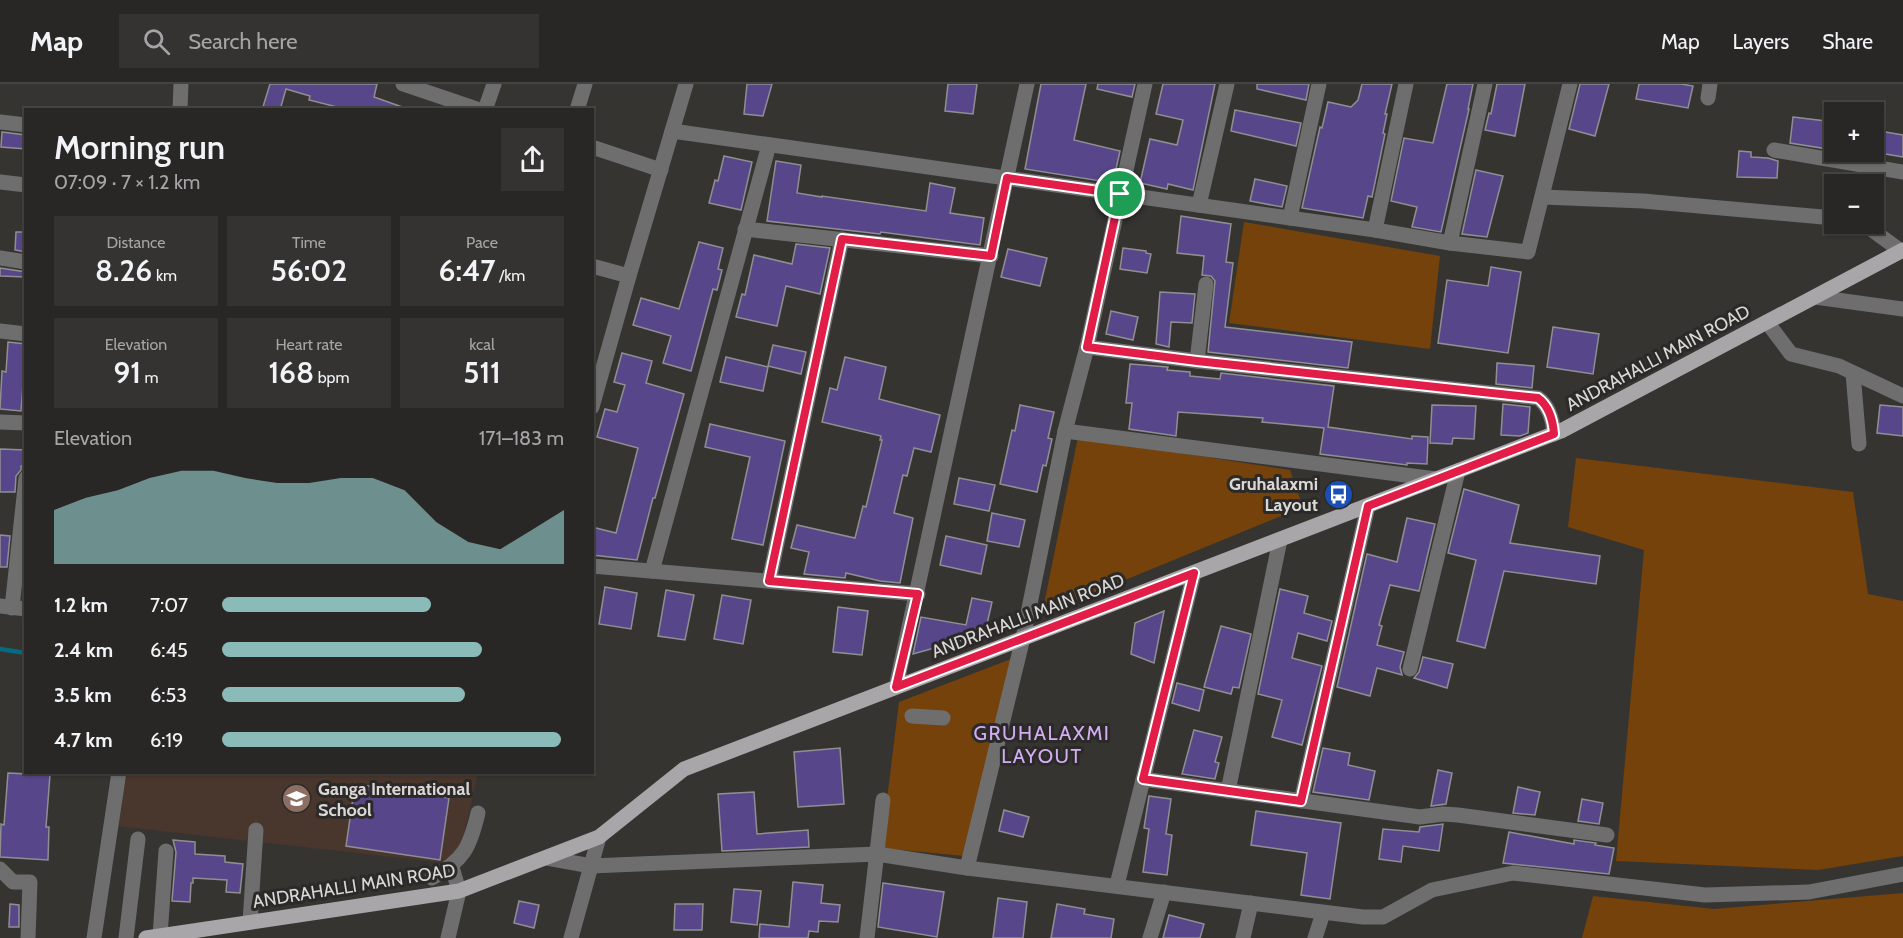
<!DOCTYPE html>
<meta charset="utf-8">
<style>
:root{--surface:#282725;--page:#343332;--text:#f1f3f6;--muted:#a5a5a7;--line:#444442;--accent:#8bbbb9}
body{margin:0;font-family:Cabin,sans-serif;background:var(--page);color:var(--text);height:100vh;display:flex;flex-direction:column;font-size:22px;white-space:nowrap}
*{box-sizing:border-box;margin:0}
p{font-size:20px;color:var(--muted)}
.icon{flex:none;width:33px;height:33px;fill:none;stroke:currentColor;stroke-width:2;stroke-linecap:round;stroke-linejoin:round}
.map{position:relative;flex:1;overflow:hidden}
.sheet{position:absolute;left:24px;top:24px;width:570px;height:666px;display:flex;flex-direction:column;background:var(--surface);border-radius:0px;box-shadow:0 2px 4px #0004,0 0 0 2px var(--line)}
.sheet>*{flex:none}
.buttons{position:absolute;left:1824px;top:18px;display:grid;gap:12px}
.buttons a{display:grid;place-items:center;width:60px;height:60px;border-radius:0px;background:var(--surface);box-shadow:0 2px 4px #0004,0 0 0 2px var(--line);font-size:30px}
.pin{position:absolute;display:grid;place-items:center;width:51px;height:51px;color:#fff;margin:-26px;border:3px solid #fff;border-radius:50%;box-shadow:0 2px 6px #0007}
.round{display:grid;place-items:center;flex:none;width:63px;height:63px;border-radius:0px;background:var(--page)}
.overview{display:flex;align-items:center;justify-content:space-between;height:102px;padding:0 30px}
h1{font-size:33px;font-weight:600;line-height:45px}
.metrics{display:grid;grid-template-columns:repeat(3,1fr);gap:9px;height:102px;padding:6px 30px}
.metrics div{display:grid;align-content:center;border-radius:0px;background:var(--page);text-align:center}
.metrics b{font-size:30px;font-weight:600}
.metrics small{font-size:16px;font-weight:400}
.metrics p{font-size:16px}
.chart{height:168px;padding:12px 30px}
.chart p{display:flex;justify-content:space-between}
.chart svg{width:100%;height:108px;margin-top:6px;fill:var(--accent);opacity:.7}
ul{padding:0 30px;list-style:none;font-size:20px}
li{display:grid;grid-template-columns:96px 72px 1fr;align-items:center;height:45px}
li i{height:15px;border-radius:8px;background:var(--accent)}
header{display:flex;align-items:center;gap:36px;box-sizing:border-box;height:84px;padding:0 30px;background:var(--surface);border-bottom:2px solid var(--line)}
header strong{font-size:28px}
nav{display:flex;gap:33px;margin-inline-start:auto;font-size:21px}
.search{width:420px;height:54px;background:var(--page);display:flex;align-items:center;gap:15px;box-sizing:border-box;padding:0 21px;border-radius:0px;color:var(--muted);font-size:22px}
.map>svg:first-child{display:block}
</style>
<header>
<strong>Map</strong>
<div class="search"><svg class="icon" aria-label="search" viewBox="0 0 24 24"><circle cx="10" cy="10" r="6"/><path d="M15 15l6 6"/></svg>Search here</div>
<nav><a>Map</a><a>Layers</a><a>Share</a></nav>
</header>
<div class="map">
<svg width="1903" height="854" viewBox="0 0 1903 854">
<rect width="100%" height="100%" fill="#363431"/>
<polygon fill="#49372e" points="127,689 478,689 460,768 446,779 117,742"/>
<g fill="#74420a">
<polygon points="1244,138 1440,172 1430,265 1229,239"/>
<polygon points="1078,353 1290,386 1303,423 1042,530"/>
<polygon points="1576,374 1853,408 1868,510 1903,517 1903,772 1818,786 1616,777 1644,466 1568,443"/>
<polygon points="1011,575 964,772 881,764 899,618"/>
<polygon points="1903,809 1903,854 1582,854 1593,812 1714,825"/>
</g>
<g fill="none" stroke-linecap="round" stroke-linejoin="round">
<polyline stroke="#046b80" stroke-width="4.5" points="0,565 26,569"/>
</g>
<g fill="#58468a" stroke="#8f8f92" stroke-width="1.5">
<polygon points="270,0 377,0 374,13 405,24 404,26 349,26 309,16 310,12 286,5 280,26 262,26"/>
<polygon points="747,0 772,0 763,32 744,30"/>
<polygon points="948,0 977,0 973,30 945,27"/>
<polygon points="1041,0 1086,0 1074,56 1120,67 1113,99 1025,85"/>
<polygon points="1098,0 1135,0 1132,13 1097,5"/>
<polygon points="1163,0 1215,0 1193,106 1168,100 1167,105 1140,99 1150,55 1177,61 1183,36 1156,30"/>
<polygon points="1257,0 1309,0 1306,16 1257,5"/>
<polygon points="1362,0 1392,0 1385,30 1387,30 1383,49 1385,50 1372,113 1368,112 1363,134 1302,124 1320,43 1322,44 1328,18 1351,23 1358,16"/>
<polygon points="1447,0 1473,0 1468,25 1469,25 1441,148 1412,143 1417,123 1391,117 1404,54 1433,59"/>
<polygon points="1497,0 1525,0 1515,52 1485,46 1489,29 1491,30"/>
<polygon points="1580,0 1609,0 1595,52 1569,45"/>
<polygon points="1639,0 1681,0 1693,2 1688,24 1636,15"/>
<polygon points="1235,26 1301,39 1296,62 1231,47"/>
<polygon points="1793,33 1834,38 1834,66 1790,59"/>
<polygon points="1874,46 1903,51 1903,73 1874,68"/>
<polygon points="2,48 26,51 26,65 1,63"/>
<polygon points="1739,67 1751,68 1751,73 1768,74 1778,77 1777,94 1737,93"/>
<polygon points="724,72 752,78 741,126 709,119 715,96 718,97"/>
<polygon points="776,77 801,81 797,109 822,113 822,112 926,127 930,99 955,104 950,129 984,134 980,161 881,148 880,150 767,137"/>
<polygon points="1476,86 1503,92 1487,153 1462,150"/>
<polygon points="1255,95 1287,102 1282,123 1250,117"/>
<polygon points="1181,132 1231,140 1226,178 1233,179 1225,243 1352,258 1348,284 1208,268 1215,197 1211,192 1202,191 1204,172 1177,169"/>
<polygon points="16,148 26,148 26,168 15,166"/>
<polygon points="699,158 723,164 718,185 722,186 717,206 713,205 691,287 663,279 671,252 633,241 641,214 679,225"/>
<polygon points="796,160 830,164 820,210 786,202 777,242 736,233 742,210 745,211 754,171 792,180"/>
<polygon points="1123,164 1146,167 1146,169 1151,170 1147,189 1120,185"/>
<polygon points="1008,165 1047,174 1040,202 1001,193"/>
<polygon points="1491,183 1521,188 1508,269 1438,259 1447,196 1488,202"/>
<polygon points="0,184 26,188 26,193 0,192"/>
<polygon points="1160,208 1195,210 1192,239 1171,238 1169,263 1156,260"/>
<polygon points="1111,227 1138,233 1133,256 1106,250"/>
<polygon points="1553,243 1599,250 1593,290 1547,283"/>
<polygon points="8,258 26,260 21,327 0,325 2,287 6,288"/>
<polygon points="773,261 806,268 801,290 768,282"/>
<polygon points="622,269 652,277 646,299 684,310 655,414 653,414 637,476 592,471 592,443 616,449 638,364 597,353 605,325 617,328 625,301 614,298"/>
<polygon points="726,273 768,283 763,307 720,298"/>
<polygon points="845,273 886,283 879,315 940,331 931,368 914,364 907,392 903,391 894,429 913,434 900,499 880,497 846,489 845,494 804,490 809,468 791,464 797,441 855,454 863,422 866,423 882,356 880,356 881,352 822,338 830,304 837,306"/>
<polygon points="1497,279 1534,282 1532,304 1496,300"/>
<polygon points="1130,280 1168,283 1167,286 1190,288 1190,292 1220,295 1221,289 1334,302 1328,343 1412,355 1412,352 1428,353 1427,380 1407,379 1407,381 1320,370 1324,344 1262,338 1263,334 1178,328 1176,352 1129,345 1132,319 1126,319"/>
<polygon points="1503,320 1530,323 1528,349 1520,352 1501,351"/>
<polygon points="1020,321 1054,328 1048,354 1052,355 1046,382 1043,381 1037,408 1000,400 1012,346 1015,347"/>
<polygon points="1432,321 1476,322 1474,355 1453,354 1452,360 1430,359"/>
<polygon points="1880,321 1903,323 1903,352 1877,349"/>
<polygon points="710,340 785,357 763,461 732,455 750,373 705,363"/>
<polygon points="0,365 26,366 25,382 21,382 21,386 16,392 15,408 0,408"/>
<polygon points="959,394 995,401 989,427 954,420"/>
<polygon points="1464,405 1519,421 1510,459 1600,472 1596,500 1504,487 1485,564 1457,557 1476,476 1448,469"/>
<polygon points="992,429 1025,436 1019,463 987,457"/>
<polygon points="1407,434 1435,440 1419,507 1390,501 1379,541 1382,542 1377,561 1404,568 1400,583 1402,591 1377,584 1370,612 1337,603 1367,470 1397,478"/>
<polygon points="0,451 10,452 7,483 0,483"/>
<polygon points="946,452 987,461 981,490 940,481"/>
<polygon points="605,503 637,509 631,545 599,540"/>
<polygon points="1280,505 1308,512 1304,529 1332,537 1327,557 1298,549 1292,574 1322,582 1302,661 1272,653 1282,616 1258,610"/>
<polygon points="666,506 694,511 685,556 658,552"/>
<polygon points="722,511 751,516 743,560 714,555"/>
<polygon points="972,514 992,518 984,553 963,556 913,570 921,533 966,541"/>
<polygon points="838,523 868,527 862,571 833,568"/>
<polygon points="1164,527 1154,579 1131,570 1135,539"/>
<polygon points="1221,542 1251,550 1239,604 1233,603 1231,610 1204,603"/>
<polygon points="1423,573 1453,580 1447,604 1414,594 1419,588"/>
<polygon points="1177,599 1204,606 1199,627 1172,619"/>
<polygon points="1194,646 1222,653 1215,678 1219,679 1215,695 1182,690"/>
<polygon points="840,664 844,720 798,723 794,668"/>
<polygon points="1323,664 1350,669 1348,681 1375,687 1369,716 1313,708"/>
<polygon points="1438,686 1452,689 1446,720 1431,722"/>
<polygon points="8,689 50,691 46,743 49,743 48,776 0,773 1,740 4,741"/>
<polygon points="355,700 449,714 440,776 346,762"/>
<polygon points="1518,703 1540,708 1535,731 1513,729"/>
<polygon points="754,708 757,750 808,746 809,763 722,767 718,710"/>
<polygon points="1149,712 1171,715 1166,750 1172,751 1167,791 1143,788 1149,745 1144,744"/>
<polygon points="1582,715 1603,719 1599,740 1578,737"/>
<polygon points="1004,726 1029,733 1023,753 999,747"/>
<polygon points="1256,727 1341,739 1330,815 1301,811 1307,769 1251,761"/>
<polygon points="1443,740 1439,767 1403,762 1401,778 1379,775 1383,745 1419,748 1420,743"/>
<polygon points="1509,748 1574,760 1574,756 1596,759 1595,761 1614,764 1609,790 1503,779"/>
<polygon points="173,756 195,758 195,770 225,772 225,778 243,780 240,809 226,808 227,796 193,794 193,799 191,799 190,818 172,817 176,768"/>
<polygon points="793,798 823,801 821,819 840,821 838,838 819,837 818,848 809,847 808,854 759,854 760,840 789,843"/>
<polygon points="883,799 944,808 937,853 878,843"/>
<polygon points="734,805 761,807 757,841 731,838"/>
<polygon points="998,814 1027,818 1023,854 993,854"/>
<polygon points="519,817 539,821 534,844 514,839"/>
<polygon points="10,820 19,821 19,843 9,843"/>
<polygon points="675,820 703,820 702,846 674,846"/>
<polygon points="1057,820 1085,825 1084,830 1114,835 1111,854 1051,854"/>
<polygon points="1169,831 1204,840 1200,854 1163,854"/>
</g>
<g fill="none" stroke-linecap="round" stroke-linejoin="round">
<g stroke="#6e6e6f" stroke-width="15">
<polyline points="403,0 480,26"/>
<polyline points="1708,14 1710,0"/>
<polyline points="180,26 181,0"/>
<polyline points="485,26 494,0"/>
<polyline points="577,26 585,0"/>
<polyline points="0,38 26,41"/>
<polyline points="672,47 1375,146 1450,159 1528,168 1570,0"/>
<polyline points="592,63 661,86"/>
<polyline points="1774,66 1903,88"/>
<polyline points="0,98 26,101"/>
<polyline points="1542,113 1643,117 1834,134"/>
<polyline points="1199,121 1227,0"/>
<polyline points="1290,134 1319,0"/>
<polyline points="1864,140 1901,167"/>
<polyline points="745,145 991,172"/>
<polyline points="1375,146 1406,0"/>
<polyline points="1450,159 1485,0"/>
<polyline points="0,174 26,178"/>
<polyline points="592,182 629,192"/>
<polyline points="1815,213 1903,225"/>
<polyline points="1767,238 1791,270 1839,282 1903,312"/>
<polyline points="0,247 26,250"/>
<path d="M 1087,263 L 1197,277 L 1538,314 C 1549,322 1553,337 1554,350"/>
<polyline points="1197,277 1206,200"/>
<polyline points="1853,289 1859,360"/>
<polyline points="592,323 629,192 686,0"/>
<polyline points="0,338 26,339"/>
<polyline points="1065,347 1436,395"/>
<polyline points="592,482 918,510"/>
<polyline points="652,487 769,61"/>
<polyline points="769,497 842,155"/>
<polyline points="0,522 26,525"/>
<polyline points="12,524 26,394"/>
<polyline points="1410,585 1458,387"/>
<polyline points="896,603 1027,0"/>
<polyline points="912,632 943,634"/>
<polyline points="1143,695 1420,733 1443,730 1458,731 1607,751"/>
<polyline points="1228,707 1280,456"/>
<polyline points="1301,717 1368,422"/>
<polyline points="547,774 591,782 877,770 967,784 1363,833 1383,833 1432,806 1513,789 1705,811 1809,808 1903,790"/>
<polyline points="967,784 1023,554 1065,347 1087,263 1145,0"/>
<polyline points="0,785 13,798 30,798 28,854"/>
<path d="M 432,794 C 464,776 470,763 478,729"/>
<polyline points="1117,801 1194,489"/>
<polyline points="250,838 256,746"/>
<polyline points="160,852 166,767"/>
<polyline points="94,854 119,688"/>
<polyline points="126,854 138,755"/>
<polyline points="448,854 459,807 452,783"/>
<polyline points="571,854 599,753"/>
<polyline points="867,854 883,716"/>
<polyline points="1150,854 1164,808"/>
<polyline points="1243,854 1251,819"/>
<polyline points="1315,854 1323,829"/>
</g>
<polyline stroke="#a8a6a9" stroke-width="15" points="146,854 459,807 599,753 684,685 1561,347 1903,166"/>
</g>
<g fill="none" stroke-linecap="round" stroke-linejoin="round">
<defs>
<path id="route" d="M 1007,94 L 1120,110 L 1087,263 L 1197,277 L 1538,314 C 1549,322 1553,337 1554,350 L 1368,422 L 1301,717 L 1143,695 L 1194,489 L 896,603 L 918,510 L 769,497 L 842,155 L 991,172 Z"/>
</defs>
<use href="#route" stroke="#fff" stroke-width="12"/>
<use href="#route" stroke="#e11d48" stroke-width="8"/>
</g>
<defs>
<symbol id="bus-disc" viewBox="-11 -11 22 22"><circle r="9.5" fill="#1a4fb4" stroke="#2c2a28"/><path d="M-5-6H5V4H4V6H2V4H-2V6H-4V4H-5ZM-3.5-4V0h7V-4ZM-3.5 1.2v1.5H-2V1.2ZM2 1.2v1.5H3.5V1.2Z" fill="#fff"/></symbol>
<symbol id="school-disc" viewBox="-11 -11 22 22"><circle r="9.5" fill="#8d6e63" stroke="#2c2a28"/><path d="M0-5L7-2L0 1L-7-2ZM-4 1L0 2.5L4 1V4Q0 6-4 4Z" fill="#fff"/></symbol>
</defs>
<g fill-rule="evenodd">
<use href="#bus-disc" x="1322" y="394" width="33" height="33"/>
<use href="#school-disc" x="280" y="698" width="33" height="33"/>
</g>
<g text-anchor="middle" dominant-baseline="central" stroke-width="6" stroke-linejoin="round" paint-order="stroke">
<g font-size="18" fill="#dad8d7" stroke="#2c2a28">
<text transform="translate(1658 274) rotate(-28)">ANDRAHALLI MAIN ROAD</text>
<text transform="translate(1028 532) rotate(-21)">ANDRAHALLI MAIN ROAD</text>
<text transform="translate(354 802) rotate(-9)">ANDRAHALLI MAIN ROAD</text>
</g>
<g font-size="18" font-weight="bold" fill="#dad8d7" stroke="#2c2a28" text-anchor="end">
<text x="1318" y="400">Gruhalaxmi<tspan x="1318" dy="21">Layout</tspan></text>
<text x="318" y="705" text-anchor="start">Ganga International<tspan x="318" dy="21">School</tspan></text>
</g>
<g font-size="20" letter-spacing="1.5" fill="#d1aef2" stroke="#2c2a28">
<text x="1042" y="649">GRUHALAXMI<tspan x="1042" dy="23">LAYOUT</tspan></text>
</g>
</g>
</svg>
<div class="buttons">
<a>+</a>
<a>−</a>
</div>
<div class="pin" style="left:1120px;top:110px;background:#1e9e55"><svg class="icon" aria-label="arrive" viewBox="0 0 24 24"><path d="M6 21V4h12l-3 4 3 4H6"/></svg></div>
<section class="sheet">
<div class="overview"><div><h1>Morning run</h1><p>07:09 · 7 × 1.2 km</p></div><a class="round"><svg class="icon" aria-label="share" viewBox="0 0 24 24"><path d="M12 15V3M7 8l5-5 5 5M5 13v7h14v-7"/></svg></a></div>
<div class="metrics">
<div><p>Distance</p><b>8.26<small> km</small></b></div>
<div><p>Time</p><b>56:02</b></div>
<div><p>Pace</p><b>6:47<small> /km</small></b></div>
</div>
<div class="metrics">
<div><p>Elevation</p><b>91<small> m</small></b></div>
<div><p>Heart rate</p><b>168<small> bpm</small></b></div>
<div><p>kcal</p><b>511</b></div>
</div>
<div class="chart"><p><span>Elevation</span>171–183 m</p>
<svg viewBox="0 0 160 44" preserveAspectRatio="none"><path d="M0 44V22L10 17L20 14L30 9L40 6L50 6L60 9L70 11L80 11L90 9L100 9L110 14L120 27L130 35L140 38L150 30L160 22V44z"/></svg>
</div>
<ul>
<li><b>1.2 km</b>7:07<i style="width:61%"></i></li>
<li><b>2.4 km</b>6:45<i style="width:76%"></i></li>
<li><b>3.5 km</b>6:53<i style="width:71%"></i></li>
<li><b>4.7 km</b>6:19<i style="width:99%"></i></li>
</ul>
</section>
</div>
